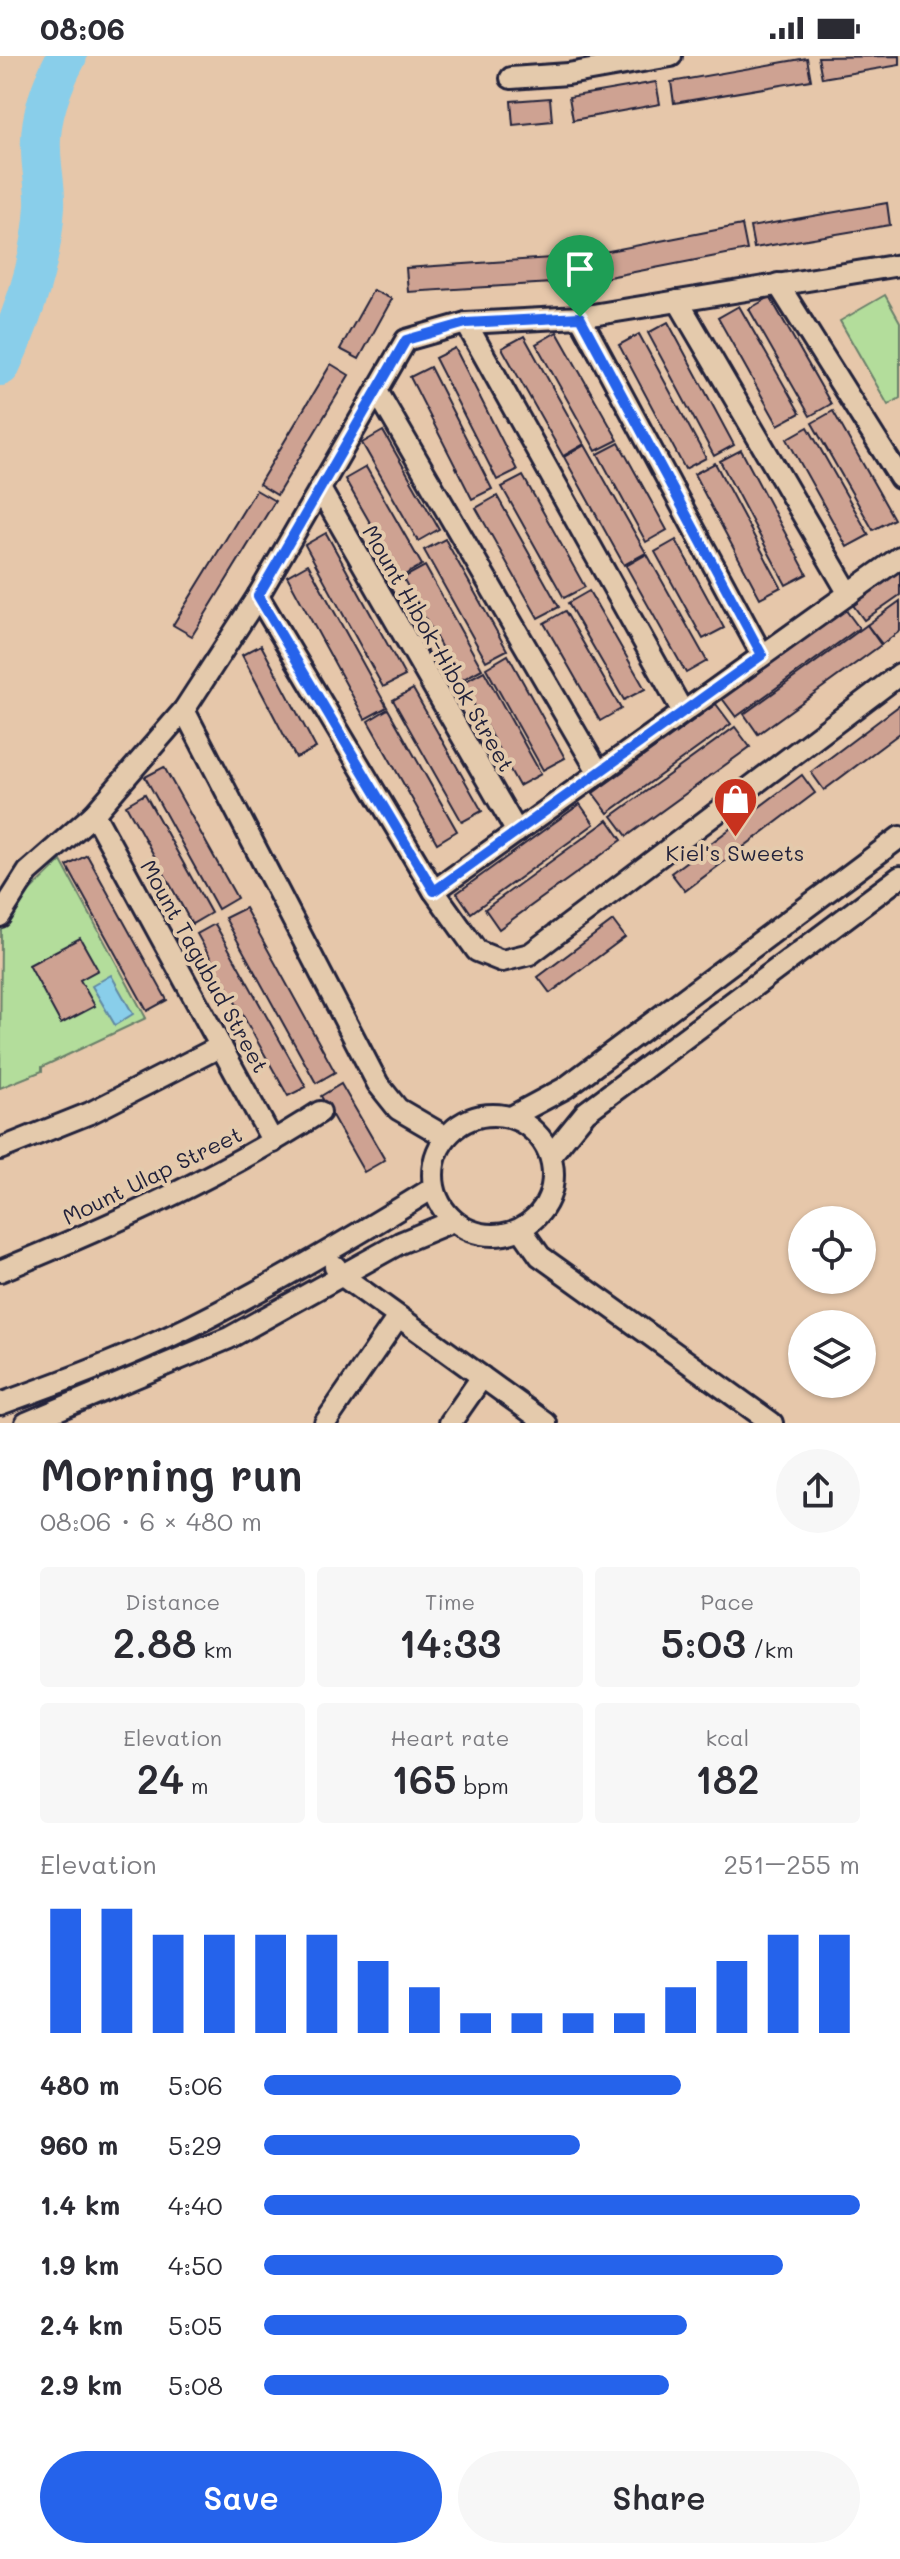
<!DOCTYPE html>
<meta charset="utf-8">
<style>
:root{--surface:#fff;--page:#f7f7f7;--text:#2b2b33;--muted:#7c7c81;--accent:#2563eb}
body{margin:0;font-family:Mali,sans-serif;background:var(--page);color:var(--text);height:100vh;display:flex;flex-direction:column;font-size:30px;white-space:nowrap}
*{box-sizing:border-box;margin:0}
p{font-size:26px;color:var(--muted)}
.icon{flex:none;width:44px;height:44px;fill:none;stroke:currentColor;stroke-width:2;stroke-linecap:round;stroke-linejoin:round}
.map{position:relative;height:1367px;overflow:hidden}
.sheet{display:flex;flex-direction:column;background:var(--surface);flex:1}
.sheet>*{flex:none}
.controls{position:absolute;left:788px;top:1150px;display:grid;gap:16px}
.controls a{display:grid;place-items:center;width:88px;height:88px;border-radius:50%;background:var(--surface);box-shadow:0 2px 6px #0004;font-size:40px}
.pin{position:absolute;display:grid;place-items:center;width:68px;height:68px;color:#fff;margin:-82px -34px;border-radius:50% 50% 50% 0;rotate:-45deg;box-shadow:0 0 8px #0007}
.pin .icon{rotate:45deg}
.round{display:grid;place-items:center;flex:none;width:84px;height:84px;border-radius:42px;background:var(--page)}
.summary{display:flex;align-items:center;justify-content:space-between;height:136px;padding:0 40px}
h1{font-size:44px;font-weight:600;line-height:60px}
.metrics{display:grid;grid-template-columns:repeat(3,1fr);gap:12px;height:136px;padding:8px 40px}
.metrics div{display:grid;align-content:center;border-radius:8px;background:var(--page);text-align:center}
.metrics b{font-size:40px;font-weight:600}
.metrics small{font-size:22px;font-weight:400}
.metrics p{font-size:22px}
.chart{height:224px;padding:16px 40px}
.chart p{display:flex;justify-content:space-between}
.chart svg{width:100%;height:144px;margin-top:8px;stroke:var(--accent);stroke-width:6}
.action{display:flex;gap:16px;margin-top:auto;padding:16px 40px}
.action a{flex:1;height:92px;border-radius:48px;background:var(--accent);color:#fff;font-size:32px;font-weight:600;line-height:92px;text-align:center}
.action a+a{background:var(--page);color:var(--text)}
ul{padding:0 40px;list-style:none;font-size:26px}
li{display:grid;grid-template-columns:128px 96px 1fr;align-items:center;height:60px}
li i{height:20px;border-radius:10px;background:var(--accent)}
.status{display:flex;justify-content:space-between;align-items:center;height:56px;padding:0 40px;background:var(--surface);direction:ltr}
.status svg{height:22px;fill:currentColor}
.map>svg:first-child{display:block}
</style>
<div class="status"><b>08:06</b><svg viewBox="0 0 49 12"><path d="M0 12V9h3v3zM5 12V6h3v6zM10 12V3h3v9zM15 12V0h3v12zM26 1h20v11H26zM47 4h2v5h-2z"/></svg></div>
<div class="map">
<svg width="900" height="1367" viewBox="0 0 900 1367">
<rect width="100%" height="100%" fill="#e6c7aa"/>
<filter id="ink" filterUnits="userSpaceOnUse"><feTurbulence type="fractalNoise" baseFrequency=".0125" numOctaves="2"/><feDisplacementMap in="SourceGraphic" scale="16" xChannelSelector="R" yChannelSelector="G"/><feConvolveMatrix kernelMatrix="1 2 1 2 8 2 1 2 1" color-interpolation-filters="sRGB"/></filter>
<g filter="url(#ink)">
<g fill="#b3dd9b" stroke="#6a806b" stroke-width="2">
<polygon points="885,239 900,266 900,342 888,349 840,265"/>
<polygon points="61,805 146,962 42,1011 42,1015 0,1032 1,870 22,843"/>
</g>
<polygon fill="#89ceea" stroke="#6089a4" stroke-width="2" points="111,919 133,958 115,969 92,930"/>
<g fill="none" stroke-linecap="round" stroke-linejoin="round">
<path stroke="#89ceea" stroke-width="40" d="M 0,310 C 23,261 42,204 45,150 C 46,132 41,112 41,94 C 39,61 52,28 67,0"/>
</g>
<g fill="#cea292" stroke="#22223b" stroke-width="2">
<polygon points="900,0 900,9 822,22 818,1"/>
<polygon points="807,2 811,24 674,47 671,26"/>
<polygon points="656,26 660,48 573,64 569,41"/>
<polygon points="550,42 552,65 513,69 511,45"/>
<polygon points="887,147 890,169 754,192 750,171"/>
<polygon points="742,169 747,194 583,226 578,201"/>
<polygon points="566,201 568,226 408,236 406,212"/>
<polygon points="373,234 392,243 359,303 340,293"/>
<polygon points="770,241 831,348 810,360 749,253"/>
<polygon points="739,250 800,357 778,369 718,262"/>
<polygon points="668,266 734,389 714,400 648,277"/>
<polygon points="557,276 618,384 596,395 536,288"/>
<polygon points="639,278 706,402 685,413 619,289"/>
<polygon points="524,280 584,388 563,400 502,292"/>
<polygon points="455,292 517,414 497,424 435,302"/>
<polygon points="331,308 349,319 277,439 259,428"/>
<polygon points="430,311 492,433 472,443 410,321"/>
<polygon points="833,355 894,463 873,474 812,367"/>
<polygon points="808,371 869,479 847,491 787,383"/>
<polygon points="383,375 439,473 418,485 362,387"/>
<polygon points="619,387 667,474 646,486 598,398"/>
<polygon points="585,389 646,497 624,509 564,401"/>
<polygon points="741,394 807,518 786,529 720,405"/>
<polygon points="715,407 781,531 760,542 694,418"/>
<polygon points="366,411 422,509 401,521 345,423"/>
<polygon points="523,420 585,531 564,542 502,431"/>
<polygon points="256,434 275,445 192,580 173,569"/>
<polygon points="497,440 559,551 538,562 476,452"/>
<polygon points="326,477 405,620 383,631 305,489"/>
<polygon points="445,483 507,594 486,605 424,494"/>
<polygon points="676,484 724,572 703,583 655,496"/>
<polygon points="647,498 707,605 686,617 626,510"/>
<polygon points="308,508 387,651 365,663 287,520"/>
<polygon points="900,508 900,539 864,564 850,545"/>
<polygon points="425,510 482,613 460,625 403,522"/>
<polygon points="589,535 645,633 624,644 568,547"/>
<polygon points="900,545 900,575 882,588 867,569"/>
<polygon points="845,553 859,572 736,661 721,641"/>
<polygon points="565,555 621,653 600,665 544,567"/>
<polygon points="867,569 881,589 758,678 744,658"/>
<polygon points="261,589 316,692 296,702 242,599"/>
<polygon points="508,599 565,702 543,714 486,612"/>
<polygon points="484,615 541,718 519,730 462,627"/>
<polygon points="413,633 482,755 462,766 393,644"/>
<polygon points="716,648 731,668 608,757 593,737"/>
<polygon points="900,649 900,677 824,734 811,716"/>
<polygon points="388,653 457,775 437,787 368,665"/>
<polygon points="735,671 750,691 627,780 612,760"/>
<polygon points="164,711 237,842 218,853 145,721"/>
<polygon points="802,719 815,737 685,835 671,817"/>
<polygon points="145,738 211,857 192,868 126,749"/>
<polygon points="580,748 594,768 471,857 457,837"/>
<polygon points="608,764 622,784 499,873 485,853"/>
<polygon points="87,799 167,944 147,955 67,810"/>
<polygon points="245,852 335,1016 316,1027 225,862"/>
<polygon points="613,865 625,881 550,937 538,921"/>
<polygon points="215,868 306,1031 288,1040 197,878"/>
<polygon points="80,882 98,914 80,924 95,950 61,968 29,909"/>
<polygon points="341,1028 385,1104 364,1116 321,1040"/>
</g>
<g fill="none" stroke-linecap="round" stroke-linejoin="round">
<defs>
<g id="minor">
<polyline points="511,22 568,18 671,0"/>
<polyline points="778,228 900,422"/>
<polyline points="678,245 849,538"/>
<polyline points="580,261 762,599"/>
<polyline points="466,267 683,656"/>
<polyline points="377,335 599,717"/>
<polyline points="320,433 517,776"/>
<polyline points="258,540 434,835 477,895 502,905 530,898 900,618"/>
<polyline points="184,654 378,1028 398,1053 446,1081"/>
<polyline points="94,758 273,1086"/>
<polyline points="434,835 900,501"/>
<polyline points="0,860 28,816 94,758 184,654 258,540 406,284 466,267 580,261 900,209"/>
<circle cx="493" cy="1119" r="60"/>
<polyline points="511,1061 565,1032 900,781"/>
<polyline points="0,1093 90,1057 221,990"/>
<polyline points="551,1099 586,1056 900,821"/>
<polyline points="521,1173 540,1200 772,1367"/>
<polyline points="335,1210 341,1219 546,1367"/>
<path d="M 0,1215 C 110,1170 220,1121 320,1056"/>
<path d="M 0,1348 C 73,1322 147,1294 215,1258 C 290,1219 362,1176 433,1132"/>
<polyline points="26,1367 229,1282 400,1187 453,1165"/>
<polyline points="325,1367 398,1261"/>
<polyline points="450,1367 482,1321"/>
</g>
</defs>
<use href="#minor" stroke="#22223b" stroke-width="26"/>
<use href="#minor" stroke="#e4caac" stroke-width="20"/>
</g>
</g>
<g fill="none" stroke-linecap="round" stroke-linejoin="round" filter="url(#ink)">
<defs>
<polygon id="route" points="580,261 762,599 434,835 258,540 406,284 466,267"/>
</defs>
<use href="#route" stroke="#fff" stroke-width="16"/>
<use href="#route" stroke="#2563eb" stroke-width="10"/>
</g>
<defs>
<symbol id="shop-pin" viewBox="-11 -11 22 30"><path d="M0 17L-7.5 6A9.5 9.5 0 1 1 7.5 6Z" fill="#c8321e" stroke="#e4caac"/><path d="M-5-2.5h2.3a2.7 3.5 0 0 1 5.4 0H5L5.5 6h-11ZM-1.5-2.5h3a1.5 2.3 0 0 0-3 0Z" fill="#fff"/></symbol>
</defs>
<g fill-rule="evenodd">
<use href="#shop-pin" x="710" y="718" width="51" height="69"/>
</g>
<g text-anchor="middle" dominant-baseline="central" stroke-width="8" stroke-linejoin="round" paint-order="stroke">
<g font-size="22" fill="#22223b" stroke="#e4caac">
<text transform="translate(439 592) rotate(60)">Mount Hibok-Hibok Street</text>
<text transform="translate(205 910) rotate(61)">Mount Tagubud Street</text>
<text transform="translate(152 1119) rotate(-26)">Mount Ulap Street</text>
</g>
<g font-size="22" fill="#22223b" stroke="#e4caac">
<text x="735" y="796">Kiel's Sweets</text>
</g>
</g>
</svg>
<div class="controls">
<a><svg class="icon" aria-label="locate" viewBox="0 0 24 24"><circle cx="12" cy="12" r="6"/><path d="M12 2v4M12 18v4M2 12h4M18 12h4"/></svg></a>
<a><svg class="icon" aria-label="layers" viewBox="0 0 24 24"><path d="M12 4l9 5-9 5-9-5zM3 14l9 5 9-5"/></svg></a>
</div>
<div class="pin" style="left:580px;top:261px;background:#1e9e55"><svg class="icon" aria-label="arrive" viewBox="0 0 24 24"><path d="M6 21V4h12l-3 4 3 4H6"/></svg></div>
</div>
<section class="sheet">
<div class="summary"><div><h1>Morning run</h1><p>08:06 · 6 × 480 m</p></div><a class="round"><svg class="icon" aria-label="share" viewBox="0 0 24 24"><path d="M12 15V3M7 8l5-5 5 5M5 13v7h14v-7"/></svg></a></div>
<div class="metrics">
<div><p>Distance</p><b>2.88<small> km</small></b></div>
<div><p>Time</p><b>14:33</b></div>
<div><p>Pace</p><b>5:03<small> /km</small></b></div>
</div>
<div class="metrics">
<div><p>Elevation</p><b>24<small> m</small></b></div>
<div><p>Heart rate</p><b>165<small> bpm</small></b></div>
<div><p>kcal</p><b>182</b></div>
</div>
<div class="chart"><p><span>Elevation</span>251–255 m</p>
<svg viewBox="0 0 160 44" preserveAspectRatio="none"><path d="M5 44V6M15 44V6M25 44V14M35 44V14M45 44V14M55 44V14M65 44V22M75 44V30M85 44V38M95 44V38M105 44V38M115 44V38M125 44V30M135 44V22M145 44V14M155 44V14"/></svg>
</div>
<ul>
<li><b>480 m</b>5:06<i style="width:70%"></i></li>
<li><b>960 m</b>5:29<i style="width:53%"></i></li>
<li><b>1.4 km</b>4:40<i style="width:100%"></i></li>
<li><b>1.9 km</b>4:50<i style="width:87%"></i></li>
<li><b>2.4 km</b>5:05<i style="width:71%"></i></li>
<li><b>2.9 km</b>5:08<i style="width:68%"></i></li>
</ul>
<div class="action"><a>Save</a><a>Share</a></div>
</section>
